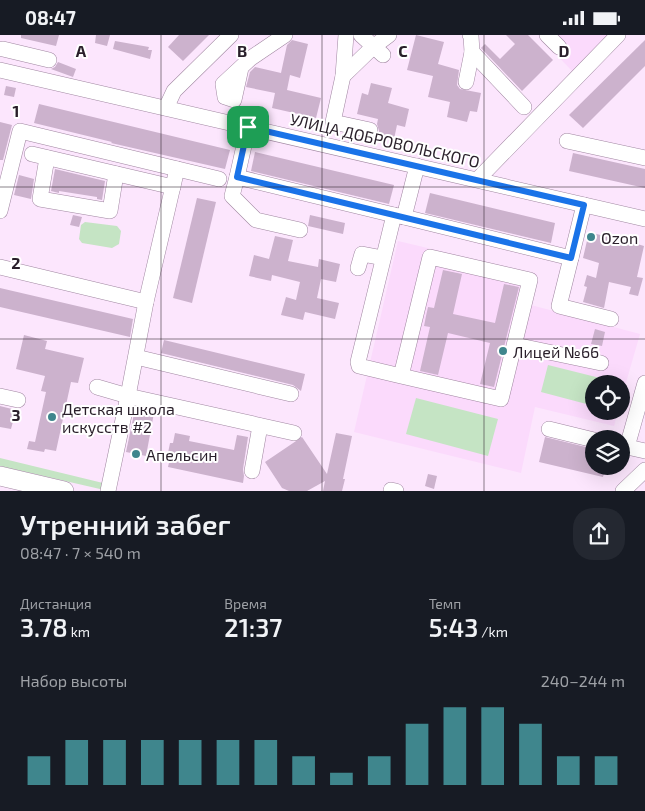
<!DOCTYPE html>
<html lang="ru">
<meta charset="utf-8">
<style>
:root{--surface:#171b24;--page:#242831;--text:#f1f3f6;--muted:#9ea1a6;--accent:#3f868d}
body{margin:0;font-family:"Exo 2",sans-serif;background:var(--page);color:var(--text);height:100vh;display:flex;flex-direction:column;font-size:19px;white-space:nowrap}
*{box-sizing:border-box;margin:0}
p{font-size:16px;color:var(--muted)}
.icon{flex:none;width:28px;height:28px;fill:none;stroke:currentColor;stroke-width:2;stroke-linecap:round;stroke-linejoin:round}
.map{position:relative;height:456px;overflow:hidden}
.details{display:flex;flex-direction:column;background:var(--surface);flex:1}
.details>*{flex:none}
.buttons{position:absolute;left:585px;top:340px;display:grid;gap:10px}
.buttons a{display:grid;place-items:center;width:45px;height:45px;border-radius:50%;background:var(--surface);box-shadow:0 5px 20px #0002;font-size:25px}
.pin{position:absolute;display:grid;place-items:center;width:42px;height:42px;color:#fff;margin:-21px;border-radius:10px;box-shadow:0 2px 8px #0006}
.round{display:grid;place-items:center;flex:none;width:52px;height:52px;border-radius:20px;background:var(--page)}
.summary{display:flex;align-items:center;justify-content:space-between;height:85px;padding:0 20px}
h1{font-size:28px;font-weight:600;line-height:38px}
.metrics{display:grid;grid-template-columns:repeat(3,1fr);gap:8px;height:85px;padding:5px 20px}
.metrics div{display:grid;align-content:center}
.metrics b{font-size:25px;font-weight:600}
.metrics small{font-size:14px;font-weight:400}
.metrics p{font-size:14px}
.chart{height:140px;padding:10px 20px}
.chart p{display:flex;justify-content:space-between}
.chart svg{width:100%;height:90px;margin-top:5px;stroke:var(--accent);stroke-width:6}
.status{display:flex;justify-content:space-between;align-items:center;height:35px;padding:0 25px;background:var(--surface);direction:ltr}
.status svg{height:14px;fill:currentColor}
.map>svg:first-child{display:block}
</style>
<div class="status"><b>08:47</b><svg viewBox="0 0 49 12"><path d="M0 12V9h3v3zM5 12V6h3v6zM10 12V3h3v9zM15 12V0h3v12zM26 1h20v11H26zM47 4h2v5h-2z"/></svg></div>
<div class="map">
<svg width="645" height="456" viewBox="0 0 645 456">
<rect width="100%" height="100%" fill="#fce6fd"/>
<g fill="#fbdafc">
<polygon points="538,0 612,0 574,38"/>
<polygon points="398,206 537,239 531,270 640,299 621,365 621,349 594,349 594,376 618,376 614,391 535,372 521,438 354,397"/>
</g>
<g fill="#c5e4c4">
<polygon points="85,187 117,191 121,196 119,209 112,213 82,208 79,204 81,190"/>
<polygon points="548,330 604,344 603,349 594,349 594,371 541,357"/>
<polygon points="416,363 498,384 488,421 406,399"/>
<polygon points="0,423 103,448 102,453 100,454 0,431"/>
</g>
<g fill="#ccb2cd">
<polygon points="21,0 59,0 56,11 21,3"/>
<polygon points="96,0 110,0 107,11 95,8"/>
<polygon points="179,0 209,0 183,26 168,12"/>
<polygon points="416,0 444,7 438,29 459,35 457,50 460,54 481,58 477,77 470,76 467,87 447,82 450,67 428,62 433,41 407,35"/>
<polygon points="506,0 528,0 553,25 522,56 481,13 485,9 500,24 515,9"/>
<polygon points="292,5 308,9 300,43 290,40 287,55 321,63 316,83 272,73 275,58 246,52 250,37 255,32 281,38 287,10"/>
<polygon points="645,5 645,31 583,93 569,80"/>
<polygon points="115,6 149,12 148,15 152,15 150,24 113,14"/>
<polygon points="58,27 76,34 73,42 51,34 55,32"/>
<polygon points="371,48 392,53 388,68 409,74 405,92 397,90 394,104 378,100 379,96 377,89 378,84 357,79 362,58 368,60"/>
<polygon points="6,51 16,53 14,62 4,60"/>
<polygon points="39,69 230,115 225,134 111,108 112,107 34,88"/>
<polygon points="0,87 12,90 3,125 0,125"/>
<polygon points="255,117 394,150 389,169 251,136"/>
<polygon points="573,118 645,134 645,153 569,136"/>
<polygon points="55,134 105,146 102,165 97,164 97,162 59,156 59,158 51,156"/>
<polygon points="19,140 34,144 31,164 14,160"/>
<polygon points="430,158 555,188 551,208 425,178"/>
<polygon points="197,163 216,167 192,268 173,263"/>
<polygon points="73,180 82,182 79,192 70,190"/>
<polygon points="310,180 345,188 343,199 308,191"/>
<polygon points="589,197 612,203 613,200 624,203 624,205 644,211 637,242 643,243 638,261 629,259 631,252 609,247 604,273 583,267 587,252 584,251 587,240 596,243 599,228 583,223"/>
<polygon points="275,201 293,205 288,226 318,232 319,224 340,229 336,247 321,244 317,263 339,268 335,284 305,277 303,285 281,280 286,262 296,265 300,247 272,240 271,246 249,241 254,220 269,224"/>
<polygon points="443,235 462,239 453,279 495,288 504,249 519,252 494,352 480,349 490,308 448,298 438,340 420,336 430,292 424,291 426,281 428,272 434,273"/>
<polygon points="0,253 133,284 130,302 0,272"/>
<polygon points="595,294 605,297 602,311 591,309"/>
<polygon points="24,300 47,306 45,314 84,323 78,348 71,347 56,416 45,414 44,417 27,414 29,406 35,407 46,357 41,356 45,341 16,334"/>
<polygon points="164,305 305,339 301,356 293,350 161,318"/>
<polygon points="0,371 16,375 11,394 0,392"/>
<polygon points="135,374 154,378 146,421 126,417"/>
<polygon points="175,398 190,401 189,406 234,415 237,400 248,402 243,434 244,441 243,448 168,432 171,419 168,418 170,408 173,408"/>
<polygon points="336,398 352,401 343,444 345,444 342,456 323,456 325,446 307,456 289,456 282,453 265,427 302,402 327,439"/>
<polygon points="545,402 594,414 594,431 606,431 603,442 539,427"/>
<polygon points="428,439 437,441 434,454 425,451"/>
</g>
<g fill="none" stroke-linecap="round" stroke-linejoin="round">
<defs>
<g id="minor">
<polyline points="346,0 343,41 333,87 370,95"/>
<polyline points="361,0 383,20"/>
<polyline points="470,0 471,1 472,17 524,72"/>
<polyline points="547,0 559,12"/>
<polyline points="3,14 49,25"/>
<polyline points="241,33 234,65 225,62 223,49 251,23 285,0"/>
<polyline points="0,35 645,184"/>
<polyline points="343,41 373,12 389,0"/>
<polyline points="466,47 472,17"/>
<polyline points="166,73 174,56 231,0"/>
<polyline points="248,93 237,142 394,180"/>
<polyline points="567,106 645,123"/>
<polyline points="32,119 173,152"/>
<polyline points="47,123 40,164 110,176 116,139"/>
<polyline points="237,142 232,161 256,185 300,195"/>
<polyline points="478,144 618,0"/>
<polyline points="0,176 20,96 219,144"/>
<polyline points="404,182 571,223 584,170"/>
<polyline points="571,223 559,271 611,284"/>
<polyline points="0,232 146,267"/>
<polyline points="358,233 362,219 383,223"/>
<polyline points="515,310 601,328"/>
<polyline points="136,322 291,359"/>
<polyline points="401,341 501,364 530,245 430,222 401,341 359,331 358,327 394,180 404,182 417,131"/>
<polyline points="645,348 627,412 645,416"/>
<polyline points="97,352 128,361 294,398"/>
<polyline points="0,361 18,365"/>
<polyline points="549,394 594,405"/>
<polyline points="252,436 260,391"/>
<polyline points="391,455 396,456"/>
<polyline points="108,456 128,361 146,267 177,134"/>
<polyline points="623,456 645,435"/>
</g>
<polyline id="major" points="0,441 64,456"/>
</defs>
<use href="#minor" stroke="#a087a1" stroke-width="16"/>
<use href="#major" stroke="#a087a1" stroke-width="20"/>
<use href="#minor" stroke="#fff" stroke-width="15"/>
<use href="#major" stroke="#fff" stroke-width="19"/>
</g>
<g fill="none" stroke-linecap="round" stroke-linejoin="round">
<defs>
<polygon id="route" points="248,92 584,170 571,223 237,142"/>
</defs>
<use href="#route" stroke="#fff" stroke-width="10"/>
<use href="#route" stroke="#1a73e8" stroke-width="6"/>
</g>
<path fill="none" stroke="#291f2a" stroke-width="1" stroke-opacity="0.55" d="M 161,0 L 161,456M 322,0 L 322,456M 484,0 L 484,456M 0,152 L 645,152M 0,304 L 645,304"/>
<g fill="#3f868d" stroke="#fff" stroke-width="2">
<circle cx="591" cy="202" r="5"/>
<circle cx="503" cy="316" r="5"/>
<circle cx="52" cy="382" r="5"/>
<circle cx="136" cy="419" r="5"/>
</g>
<g text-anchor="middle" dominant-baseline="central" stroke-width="4" stroke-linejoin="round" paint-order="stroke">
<g font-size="16" fill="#291f2a" stroke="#fff">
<text transform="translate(385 105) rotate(13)">УЛИЦА ДОБРОВОЛЬСКОГО</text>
</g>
<g font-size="16" fill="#291f2a" stroke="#fff" text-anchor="start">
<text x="601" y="202">Ozon</text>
<text x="513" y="316">Лицей №66</text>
<text x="62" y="373">Детская школа<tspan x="62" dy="18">искусств #2</tspan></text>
<text x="146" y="419">Апельсин</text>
</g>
</g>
<g font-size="16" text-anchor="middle" font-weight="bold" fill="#291f2a" stroke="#fff" stroke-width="4" stroke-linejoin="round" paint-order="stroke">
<text x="81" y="22">A</text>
<text x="242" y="22">B</text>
<text x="403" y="22">C</text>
<text x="564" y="22">D</text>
<text x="16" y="82">1</text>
<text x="16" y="234">2</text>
<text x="16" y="386">3</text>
</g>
</svg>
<div class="buttons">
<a><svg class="icon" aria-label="locate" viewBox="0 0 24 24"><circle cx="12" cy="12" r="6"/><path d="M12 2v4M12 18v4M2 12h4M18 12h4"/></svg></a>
<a><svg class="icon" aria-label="layers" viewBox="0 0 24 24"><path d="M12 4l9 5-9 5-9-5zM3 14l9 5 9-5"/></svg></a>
</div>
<div class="pin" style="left:248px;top:92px;background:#1e9e55"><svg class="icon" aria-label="arrive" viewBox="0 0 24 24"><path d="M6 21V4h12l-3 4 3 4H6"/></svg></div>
</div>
<section class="details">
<div class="summary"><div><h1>Утренний забег</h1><p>08:47 · 7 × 540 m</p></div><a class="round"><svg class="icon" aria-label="share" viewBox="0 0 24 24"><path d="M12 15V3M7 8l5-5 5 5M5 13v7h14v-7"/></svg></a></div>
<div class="metrics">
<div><p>Дистанция</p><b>3.78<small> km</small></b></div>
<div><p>Время</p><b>21:37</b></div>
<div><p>Темп</p><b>5:43<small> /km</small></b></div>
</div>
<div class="chart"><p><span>Набор высоты</span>240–244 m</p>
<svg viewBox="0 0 160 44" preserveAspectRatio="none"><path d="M5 44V30M15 44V22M25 44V22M35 44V22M45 44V22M55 44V22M65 44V22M75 44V30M85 44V38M95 44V30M105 44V14M115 44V6M125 44V6M135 44V14M145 44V30M155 44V30"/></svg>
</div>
</section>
